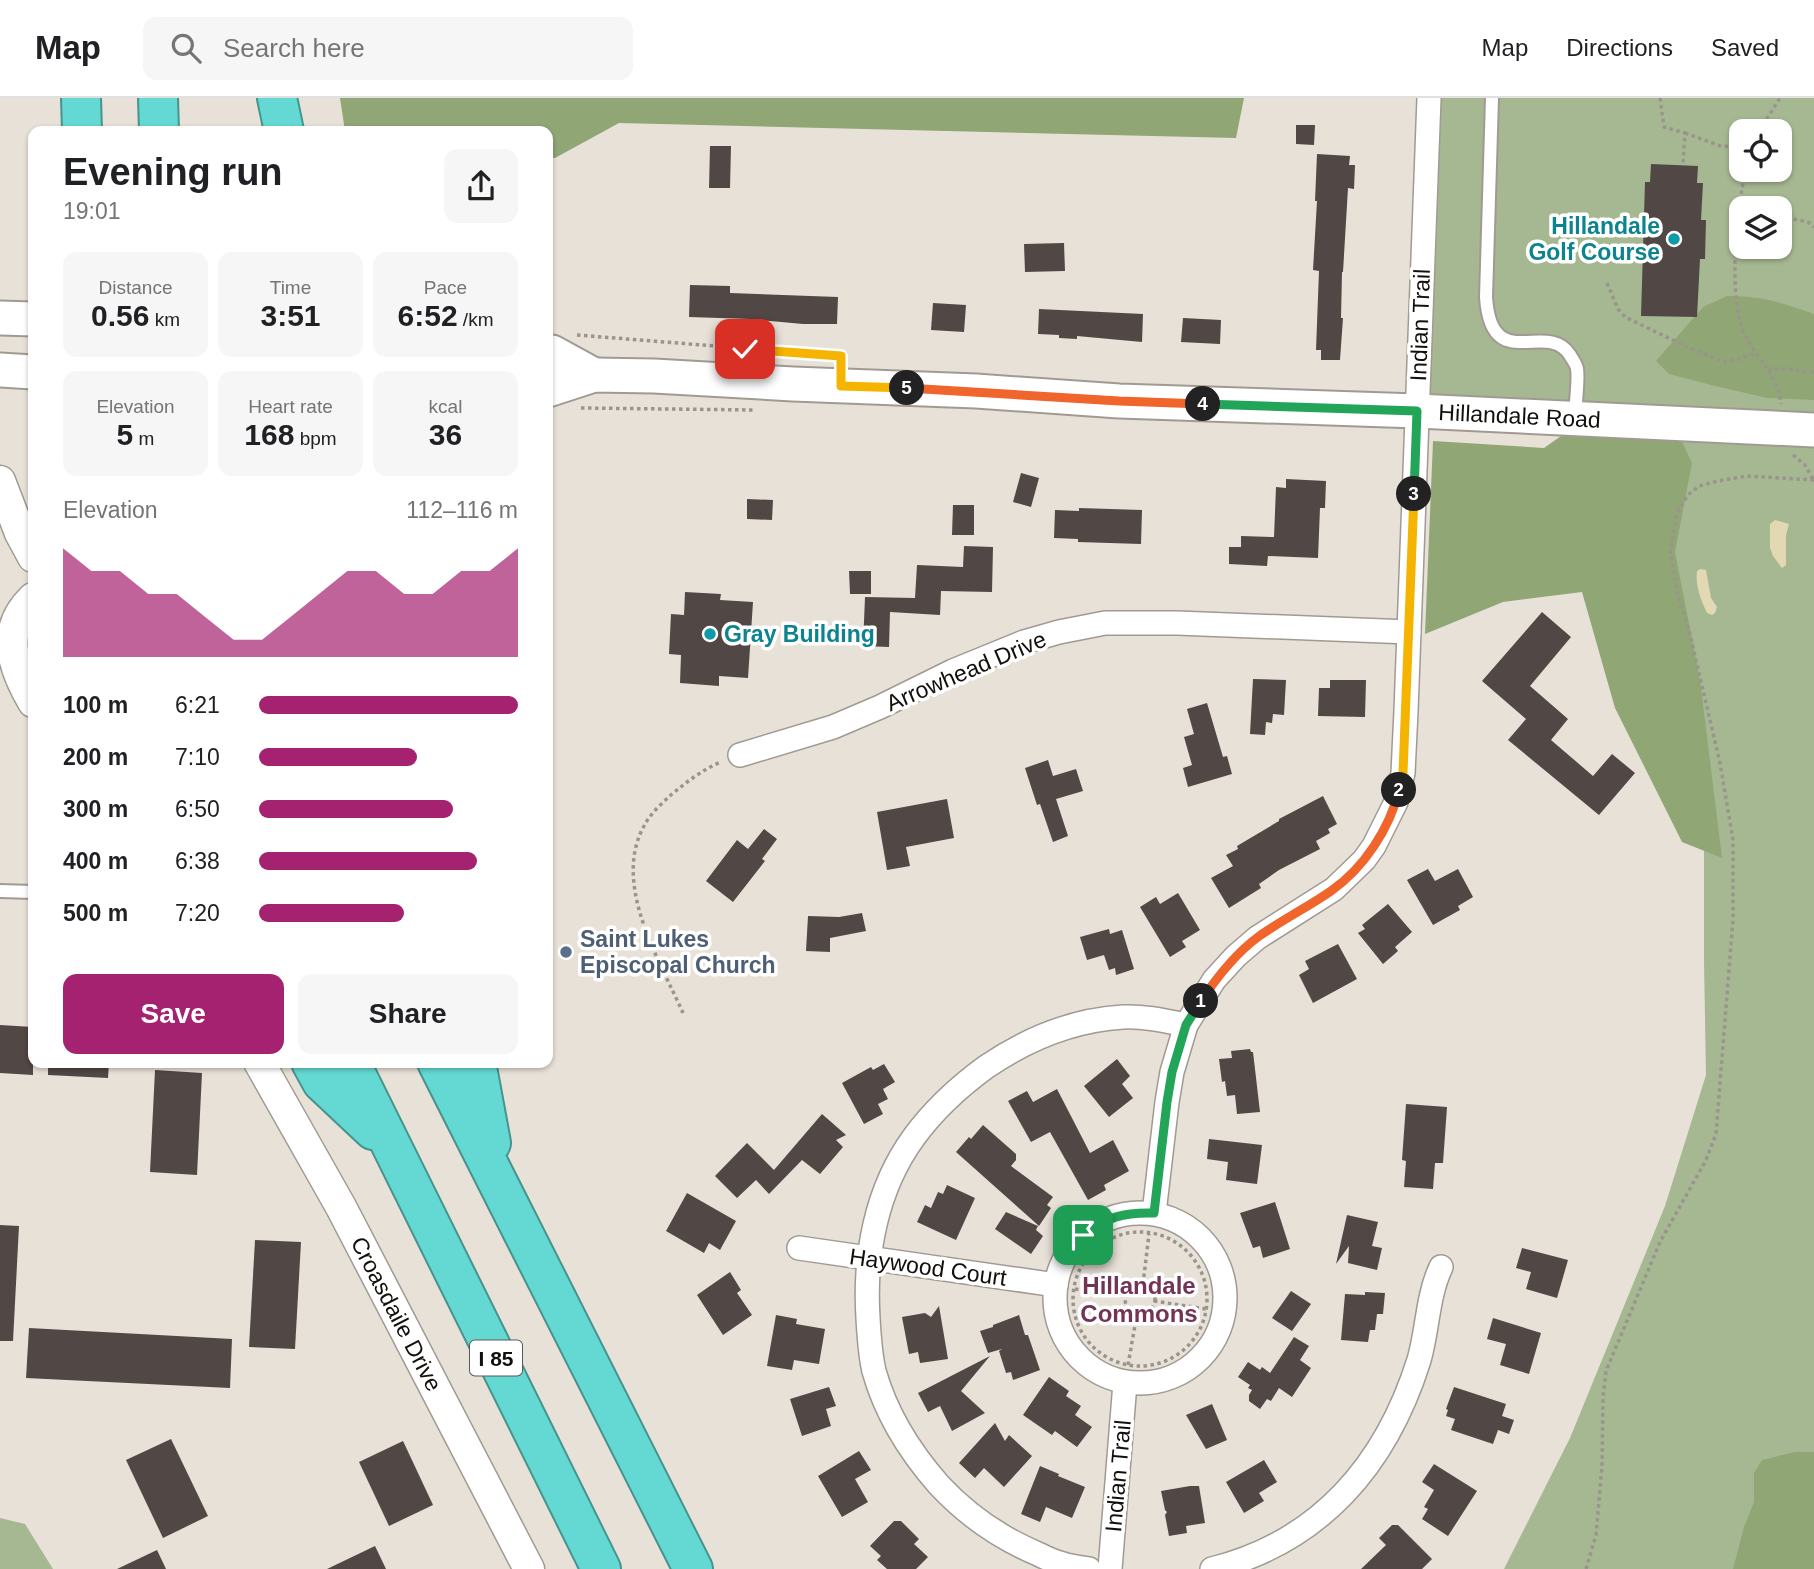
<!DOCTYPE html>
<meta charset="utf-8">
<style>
:root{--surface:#fff;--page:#f6f6f6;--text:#202124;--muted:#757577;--line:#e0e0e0;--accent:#a42270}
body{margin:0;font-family:Helvetica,sans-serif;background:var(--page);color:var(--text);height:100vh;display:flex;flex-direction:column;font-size:26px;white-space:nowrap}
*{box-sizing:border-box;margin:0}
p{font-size:23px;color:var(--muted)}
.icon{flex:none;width:38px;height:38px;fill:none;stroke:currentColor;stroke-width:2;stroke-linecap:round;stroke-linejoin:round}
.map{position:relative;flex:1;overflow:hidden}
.panel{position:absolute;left:28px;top:28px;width:525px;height:942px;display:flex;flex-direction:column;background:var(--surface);border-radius:14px;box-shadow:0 2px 5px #0004}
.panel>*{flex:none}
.controls{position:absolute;left:1729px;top:21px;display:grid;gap:14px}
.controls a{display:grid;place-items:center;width:63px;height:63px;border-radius:14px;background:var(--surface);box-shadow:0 2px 5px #0004;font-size:35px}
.pin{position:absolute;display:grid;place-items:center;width:60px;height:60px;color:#fff;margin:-30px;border-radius:14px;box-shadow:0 4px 10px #0006}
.km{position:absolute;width:35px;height:35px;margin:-18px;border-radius:50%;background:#222;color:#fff;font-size:19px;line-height:35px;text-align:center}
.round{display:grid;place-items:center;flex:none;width:74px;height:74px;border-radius:14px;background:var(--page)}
.overview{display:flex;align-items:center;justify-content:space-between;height:119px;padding:0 35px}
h1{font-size:38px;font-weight:800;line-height:52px}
.figures{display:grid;grid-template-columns:repeat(3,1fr);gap:10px;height:119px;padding:7px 35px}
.figures div{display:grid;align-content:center;border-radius:14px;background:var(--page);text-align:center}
.figures b{font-size:30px;font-weight:800}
.figures small{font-size:19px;font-weight:400}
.figures p{font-size:19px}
.chart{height:196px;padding:14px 35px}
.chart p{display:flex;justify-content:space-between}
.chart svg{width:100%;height:126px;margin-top:7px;fill:var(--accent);opacity:.7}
.primary-button{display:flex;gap:14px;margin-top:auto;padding:14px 35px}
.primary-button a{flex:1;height:80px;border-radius:14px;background:var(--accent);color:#fff;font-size:28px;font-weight:800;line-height:80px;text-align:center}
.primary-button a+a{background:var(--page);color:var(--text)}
ul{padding:0 35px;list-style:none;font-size:23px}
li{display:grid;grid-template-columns:112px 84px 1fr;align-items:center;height:52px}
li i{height:18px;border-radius:9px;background:var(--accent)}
header{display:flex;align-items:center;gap:42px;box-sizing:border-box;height:98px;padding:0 35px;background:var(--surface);border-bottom:2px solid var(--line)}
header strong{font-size:33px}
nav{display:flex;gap:38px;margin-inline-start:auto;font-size:24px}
.search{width:490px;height:63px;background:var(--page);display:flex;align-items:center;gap:18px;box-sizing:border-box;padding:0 24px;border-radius:14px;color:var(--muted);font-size:26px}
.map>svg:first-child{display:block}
</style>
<header>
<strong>Map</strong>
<div class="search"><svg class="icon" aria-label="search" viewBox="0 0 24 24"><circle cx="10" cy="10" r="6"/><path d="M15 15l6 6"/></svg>Search here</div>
<nav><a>Map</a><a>Directions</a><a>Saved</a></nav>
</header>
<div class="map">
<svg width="1814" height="1471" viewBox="0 0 1814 1471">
<rect width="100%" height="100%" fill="#e8e1d8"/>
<g fill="#a6b891" fill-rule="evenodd">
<path d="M 1440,0 L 1814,0 L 1814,1471 L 1504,1471 L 1570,1340 L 1665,1108 L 1706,977 L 1704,864 L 1704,697 L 1684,571 L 1662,315 L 1427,306 ZM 1741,33 L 1780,33 L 1780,72 L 1741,72 ZM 1741,110 L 1780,110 L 1780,149 L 1741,149 Z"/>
<polygon points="0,1420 25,1426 53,1471 0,1471"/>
</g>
<g fill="#90a675">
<polygon points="340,0 1244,0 1236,40 619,25 555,60 548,60 548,33 345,33"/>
<path d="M 1727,198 C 1762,198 1781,204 1814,216 L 1814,302 L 1767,300 L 1711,287 L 1669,276 L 1656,263 L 1703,209 Z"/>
<polygon points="1581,324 1678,335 1692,365 1675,454 1700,582 1722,760 1682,744 1615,610 1582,494 1503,504 1425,536 1433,343 1544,350"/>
<polygon points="1795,1354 1814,1354 1814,1471 1733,1471 1744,1429 1754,1404 1754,1375 1762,1362"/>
</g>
<g fill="#e2d8b3">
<polygon points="1775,422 1789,426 1786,437 1786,467 1782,470 1773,458 1770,450 1770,426"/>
<path d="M 1700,471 L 1706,472 L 1711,500 L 1717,509 L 1715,515 L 1712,517 L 1707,515 C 1701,503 1695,487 1697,473 Z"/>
</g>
<g fill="#514745">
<polygon points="1296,27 1315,27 1314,47 1296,46"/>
<polygon points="710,48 731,48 730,90 709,90"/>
<polygon points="1317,56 1350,58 1349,67 1355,67 1354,91 1348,90 1343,174 1342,174 1341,220 1343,220 1340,262 1321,262 1321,252 1316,252 1319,173 1313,172 1317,103 1315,103"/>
<polygon points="1651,66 1698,68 1697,85 1703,85 1701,122 1706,122 1705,161 1700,161 1697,219 1641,218 1645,84 1650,84"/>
<polygon points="1064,145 1065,173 1025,174 1024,146"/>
<polygon points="690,187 730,188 730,195 838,199 837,226 803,226 750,221 689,219"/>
<polygon points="933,205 966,207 964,234 931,232"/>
<polygon points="1039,211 1143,216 1142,244 1077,238 1077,241 1059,240 1059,237 1038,236"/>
<polygon points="1183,220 1221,222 1220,246 1181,244"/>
<polygon points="1021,375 1039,380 1031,409 1013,404"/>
<polygon points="1286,381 1326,383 1325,410 1320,410 1318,460 1268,458 1267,468 1229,466 1229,449 1241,449 1241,438 1274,439 1276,389 1286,390"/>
<polygon points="747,401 773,402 772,422 747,421"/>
<polygon points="953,407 974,407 974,437 952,437"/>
<polygon points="1079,410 1142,412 1141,446 1078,444 1078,441 1054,440 1055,412 1079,413"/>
<polygon points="964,448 993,449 992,494 941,493 940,517 890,514 889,549 863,548 865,499 915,500 917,467 963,469"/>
<polygon points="849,473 871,473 871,496 850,496"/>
<polygon points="685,494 721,496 720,502 753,504 748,580 719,578 719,588 680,585 681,557 669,556 671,516 684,517"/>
<polygon points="1542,514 1571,539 1530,588 1568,621 1551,642 1593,678 1612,656 1635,675 1599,717 1508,642 1526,621 1482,583"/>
<polygon points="1253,581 1286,582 1284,617 1273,616 1272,625 1266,624 1265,637 1250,636"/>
<polygon points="1330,582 1366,582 1365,619 1318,618 1319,590 1330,590"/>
<polygon points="1207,605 1223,659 1227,658 1232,676 1188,689 1183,670 1192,667 1184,639 1194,636 1187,611"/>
<polygon points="1048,662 1053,678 1076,671 1083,693 1056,701 1068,738 1053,744 1040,706 1037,707 1025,670"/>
<polygon points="1323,698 1337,726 1328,731 1330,735 1316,743 1320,751 1279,772 1259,786 1261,790 1229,810 1211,780 1233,768 1226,757 1238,751 1237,748 1279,723 1279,721"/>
<polygon points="947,701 954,740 906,749 910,768 887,772 877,714"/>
<polygon points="764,731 777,741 762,761 765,763 733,804 706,783 737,742 748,751"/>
<polygon points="1428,771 1435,783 1458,771 1473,799 1458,808 1460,812 1433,827 1407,782"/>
<polygon points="1178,795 1200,832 1182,843 1186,849 1170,859 1140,809 1156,799 1160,806"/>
<polygon points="1388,806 1412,834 1395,849 1398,853 1383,866 1358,835 1365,831 1362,827"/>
<polygon points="862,815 866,833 830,840 830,854 806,853 808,818 839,819"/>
<polygon points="1109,831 1110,836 1122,832 1134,871 1116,877 1115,870 1109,872 1104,857 1087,862 1080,839"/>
<polygon points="1338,846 1357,881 1313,905 1299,877 1309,871 1305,863"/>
<polygon points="0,927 33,929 33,977 0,975"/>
<polygon points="1250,951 1251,954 1253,954 1260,1014 1237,1016 1235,997 1227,998 1225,983 1222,984 1219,961 1232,960 1231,953"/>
<polygon points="1117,961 1130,978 1122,986 1133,1000 1109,1019 1084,988"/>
<polygon points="48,964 109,964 108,980 48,977"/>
<polygon points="884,966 895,984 883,991 888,1001 878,1006 883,1016 864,1026 842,985 871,969 873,972"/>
<polygon points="155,972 202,975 197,1077 150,1074"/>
<polygon points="1057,991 1090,1055 1113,1042 1129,1073 1104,1087 1106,1092 1088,1102 1050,1034 1031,1044 1008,1003 1027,993 1033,1004"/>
<polygon points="1406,1006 1447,1009 1443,1065 1435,1065 1433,1091 1404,1089 1406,1063 1402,1062"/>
<polygon points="822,1016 846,1037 836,1042 843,1049 820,1076 802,1062 769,1096 756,1082 737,1100 715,1078 747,1045 774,1072"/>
<polygon points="983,1027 1016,1056 1016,1062 1011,1068 1053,1099 1047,1107 1051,1110 1039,1128 956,1054 969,1039 971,1041"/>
<polygon points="1209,1041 1262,1047 1257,1086 1226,1082 1228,1064 1207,1061"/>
<polygon points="947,1087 975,1100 956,1142 917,1124 925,1107 931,1110 938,1094 943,1096"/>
<polygon points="687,1095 736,1123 720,1152 709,1145 704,1155 666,1133"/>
<polygon points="1275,1104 1290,1151 1263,1160 1260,1148 1253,1150 1240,1115"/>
<polygon points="1006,1114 1038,1128 1036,1132 1043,1138 1031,1156 995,1131"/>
<polygon points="1347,1117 1378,1124 1372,1148 1382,1150 1377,1172 1348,1165 1349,1148 1336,1166"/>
<polygon points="0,1127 19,1128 13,1243 0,1243"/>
<polygon points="255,1142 301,1144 295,1251 249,1249"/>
<polygon points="1522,1150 1568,1162 1557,1200 1526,1191 1531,1174 1516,1170"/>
<polygon points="730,1174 741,1192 737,1195 752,1217 723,1237 697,1197"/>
<polygon points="1291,1193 1311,1206 1292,1233 1272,1220"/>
<polygon points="1365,1194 1385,1195 1383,1216 1377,1216 1375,1232 1370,1232 1368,1244 1341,1242 1345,1196 1365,1197"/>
<polygon points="939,1208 948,1261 920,1265 918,1254 909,1256 902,1219 925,1215 931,1219"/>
<polygon points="776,1217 797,1221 796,1226 825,1231 819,1266 794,1262 792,1272 767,1268"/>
<polygon points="1019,1217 1025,1237 1028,1237 1040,1272 1013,1282 1011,1274 1006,1275 999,1253 1002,1251 988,1255 980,1233 993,1229 993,1227"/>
<polygon points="1493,1220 1541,1235 1529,1276 1500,1267 1506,1246 1487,1241"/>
<polygon points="29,1230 232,1241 230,1290 26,1280"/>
<polygon points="1294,1239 1309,1248 1300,1262 1311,1270 1292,1299 1279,1290 1271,1303 1267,1301 1260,1311 1249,1303 1249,1297 1252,1292 1248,1290 1250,1287 1238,1279 1248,1264 1260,1272 1262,1269 1270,1275"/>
<polygon points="990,1258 961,1293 985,1315 952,1333 940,1308 928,1314 918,1295"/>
<polygon points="1049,1279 1069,1293 1066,1298 1081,1308 1075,1317 1092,1329 1077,1349 1055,1333 1052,1337 1023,1317"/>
<polygon points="829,1289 836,1308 826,1311 831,1328 802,1338 790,1301"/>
<polygon points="1454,1289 1506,1306 1502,1318 1514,1322 1509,1336 1498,1332 1493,1346 1451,1332 1455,1321 1446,1318 1448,1312 1446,1311"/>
<polygon points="1212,1306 1227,1342 1206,1351 1186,1317"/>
<polygon points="995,1325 1005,1343 1009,1337 1032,1358 1004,1389 984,1370 975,1380 959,1365"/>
<polygon points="171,1341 208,1418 163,1440 126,1362"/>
<polygon points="403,1343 433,1407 389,1428 359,1364"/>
<polygon points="859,1353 871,1372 855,1381 868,1404 842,1419 818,1378"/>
<polygon points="1264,1362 1277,1384 1259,1395 1264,1403 1244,1415 1226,1384"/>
<polygon points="1434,1366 1477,1393 1448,1438 1422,1421 1428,1411 1424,1409 1434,1392 1422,1384"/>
<polygon points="1040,1368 1059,1376 1058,1378 1085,1389 1072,1420 1046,1409 1040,1424 1021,1416"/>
<polygon points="1190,1388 1199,1388 1205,1425 1186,1428 1187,1435 1169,1438 1165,1417 1167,1414 1165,1412 1161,1393"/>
<polygon points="894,1423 901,1423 919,1441 914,1446 928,1459 916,1471 887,1471 877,1462 881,1458 870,1448"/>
<polygon points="1392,1427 1398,1427 1432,1461 1422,1471 1361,1471 1386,1447 1379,1440"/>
<polygon points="375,1448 386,1471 327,1471"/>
<polygon points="157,1452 166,1471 117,1471"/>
</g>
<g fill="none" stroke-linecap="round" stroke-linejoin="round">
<defs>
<g id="service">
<path d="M 1492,0 L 1486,199 C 1491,278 1547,221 1570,257 C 1572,261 1577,267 1577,271 C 1579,281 1575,308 1575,320"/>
<polyline points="0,793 33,794"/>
</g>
<g id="minor">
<polyline points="740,657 833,629 880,609 953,573 1024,544 1059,534 1105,525 1177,525 1409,534"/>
<circle cx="1140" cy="1200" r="85"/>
<polyline points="1154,1115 1167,1004 1172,974 1186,927 1214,882 1236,858 1257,840 1334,791 1364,762 1374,748 1396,704 1403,675 1406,613 1429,0"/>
<polyline points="799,1150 1056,1187"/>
<path d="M 1089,1471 C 1080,1469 1071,1469 1063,1466 C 1054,1464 1046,1460 1038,1456 C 1000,1440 967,1417 939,1387 C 910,1354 886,1316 874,1273 C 870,1256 869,1238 868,1220 C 864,1157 876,1091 914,1039 C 933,1013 960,988 986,969 C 1027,941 1073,922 1123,919 C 1145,918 1166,923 1186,927"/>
<polyline points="1110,1471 1125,1285"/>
<path d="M 1212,1471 C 1320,1444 1386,1367 1419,1262 C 1428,1231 1427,1199 1441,1169"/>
</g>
<g id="tertiary">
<polyline points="0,383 20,435 33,459"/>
<path d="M 33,500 C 0,532 12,568 33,604"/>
<path id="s1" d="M 259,964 L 341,1109 L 529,1471"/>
</g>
<g id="secondary">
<polyline points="0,220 33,221"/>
<polyline points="548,254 552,254 594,277"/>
<polyline points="0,272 33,274"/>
<path id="s2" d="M 548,292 L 594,277 L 654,278 L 793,286 L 976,293 L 1119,303 L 1417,313 L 1814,332"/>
</g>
<g id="motorway">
<polyline points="81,0 82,33"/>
<polyline points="158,0 159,33"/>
<polyline points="277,0 284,33"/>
<polyline points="311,964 322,984 373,1032"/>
<polyline points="350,964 601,1471"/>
<polyline points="437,964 693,1471"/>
<polyline points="476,964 491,1045"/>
</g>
</defs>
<use href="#service" stroke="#a19a92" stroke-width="16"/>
<use href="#minor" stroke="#a19a92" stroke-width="26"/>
<use href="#tertiary" stroke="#a19a92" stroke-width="33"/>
<use href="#secondary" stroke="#a19a92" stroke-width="37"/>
<use href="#motorway" stroke="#47938e" stroke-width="42"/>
<g stroke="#99948d" stroke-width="3.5" stroke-dasharray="3.5 3.5" stroke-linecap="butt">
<polyline points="1660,0 1664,29 1685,35 1683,66"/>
<polyline points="1759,33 1780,0"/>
<polyline points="1685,35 1723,49 1741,45"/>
<path d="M 1746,72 C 1736,110 1727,205 1746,239 C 1758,262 1779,279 1781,306"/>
<polyline points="1780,118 1808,124 1814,129"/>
<polyline points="1607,185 1618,211 1625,219 1683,247 1724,264 1739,261 1756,255"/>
<polyline points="577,237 841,258 841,263"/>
<polyline points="1768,271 1789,271 1814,275"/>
<polyline points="581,310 756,312"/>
<polyline points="1793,357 1805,367 1814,383"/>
<path d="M 683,915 C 659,861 612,786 644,728 C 650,716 662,705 672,696 C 688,683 702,672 721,664"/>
<circle cx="1140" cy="1201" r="67"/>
<polyline points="1143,1186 1149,1136"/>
<circle cx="1140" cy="1201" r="15"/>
<polyline points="1075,1191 1125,1198"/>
<polyline points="1154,1203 1206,1211"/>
<polyline points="1128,1267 1137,1216"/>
<polyline points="1586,1471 1596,1437 1602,1368 1603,1300 1606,1273 1660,1144 1706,1062 1716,1036 1733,821 1733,742 1720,665 1689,532 1679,502 1670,455 1677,414 1688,397 1699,388 1718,383 1747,378 1814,382"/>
</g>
<use href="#service" stroke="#fff" stroke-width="12"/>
<use href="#minor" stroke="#fff" stroke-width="23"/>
<use href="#tertiary" stroke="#fff" stroke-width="30"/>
<use href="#secondary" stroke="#fff" stroke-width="33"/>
<use href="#motorway" stroke="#64d9d3" stroke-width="38"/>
</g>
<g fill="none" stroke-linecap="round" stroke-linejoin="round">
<defs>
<path id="split-1" d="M 1083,1137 C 1107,1119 1124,1114 1154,1115 L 1167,1004 L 1172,974 L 1186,927 L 1201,903"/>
<path id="split-2" d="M 1201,903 C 1217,879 1235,856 1258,839 C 1282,822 1308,809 1331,793 C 1364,770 1390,730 1399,692"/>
<polyline id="split-3" points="1399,692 1403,675 1414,396"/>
<polyline id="split-4" points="1203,306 1417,313 1414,396"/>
<polyline id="split-5" points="907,290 1119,303 1203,306"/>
<polyline id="split-6" points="745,251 841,258 841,288 907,290"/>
</defs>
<use href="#split-1" stroke="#fff" stroke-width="14"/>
<use href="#split-2" stroke="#fff" stroke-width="14"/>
<use href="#split-3" stroke="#fff" stroke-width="14"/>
<use href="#split-4" stroke="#fff" stroke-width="14"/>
<use href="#split-5" stroke="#fff" stroke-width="14"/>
<use href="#split-6" stroke="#fff" stroke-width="14"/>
<use href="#split-1" stroke="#22a559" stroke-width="9"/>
<use href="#split-2" stroke="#f0652b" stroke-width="9"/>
<use href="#split-3" stroke="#f5b400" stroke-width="9"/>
<use href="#split-4" stroke="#22a559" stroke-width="9"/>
<use href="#split-5" stroke="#f0652b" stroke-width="9"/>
<use href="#split-6" stroke="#f5b400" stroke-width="9"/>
</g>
<g fill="#0f9aa8" stroke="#fff" stroke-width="2.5">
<circle cx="1674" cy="141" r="7"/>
<circle cx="710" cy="536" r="7"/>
</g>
<circle fill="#5c6f8a" stroke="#fff" stroke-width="2.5" cx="566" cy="854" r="7"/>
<g text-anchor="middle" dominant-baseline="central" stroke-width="7" stroke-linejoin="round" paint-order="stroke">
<rect fill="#fff" stroke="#595856" stroke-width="2" x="470" y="1242.5" width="52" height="35" rx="5"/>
<g font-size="21" font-weight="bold" fill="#12100d">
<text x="496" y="1260">I 85</text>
</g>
<g font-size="23" font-weight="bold" fill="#0d838f" stroke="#fff" text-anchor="end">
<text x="1660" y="128">Hillandale<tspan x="1660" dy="26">Golf Course</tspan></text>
<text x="724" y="536" text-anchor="start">Gray Building</text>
</g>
<g font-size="23" fill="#12100d" stroke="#fff">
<text transform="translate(1420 227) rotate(-88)">Indian Trail</text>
<text stroke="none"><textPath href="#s2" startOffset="975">Hillandale Road</textPath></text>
<text transform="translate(966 573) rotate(-23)">Arrowhead Drive</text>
<text transform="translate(928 1169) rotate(8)">Haywood Court</text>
<text stroke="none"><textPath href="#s1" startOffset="287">Croasdaile Drive</textPath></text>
<text transform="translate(1118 1378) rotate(-85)">Indian Trail</text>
</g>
<g font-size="23" font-weight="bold" fill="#4e5e75" stroke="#fff" text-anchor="start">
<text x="580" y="841">Saint Lukes<tspan x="580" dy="26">Episcopal Church</tspan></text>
</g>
<g font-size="24" font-weight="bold" fill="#733355" stroke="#fff">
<text x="1139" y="1187">Hillandale<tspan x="1139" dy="28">Commons</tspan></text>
</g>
</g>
</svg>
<div class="controls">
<a><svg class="icon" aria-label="locate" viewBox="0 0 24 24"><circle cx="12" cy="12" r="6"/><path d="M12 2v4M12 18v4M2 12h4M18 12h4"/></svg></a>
<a><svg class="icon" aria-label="layers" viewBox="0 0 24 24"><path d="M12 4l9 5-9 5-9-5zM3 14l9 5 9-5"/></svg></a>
</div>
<div class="pin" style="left:1083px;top:1137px;background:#1e9e55"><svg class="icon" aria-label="arrive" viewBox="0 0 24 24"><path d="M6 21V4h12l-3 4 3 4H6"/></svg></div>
<div class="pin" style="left:745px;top:251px;background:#d93025"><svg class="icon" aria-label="check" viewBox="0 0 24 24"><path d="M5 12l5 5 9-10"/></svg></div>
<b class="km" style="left:1201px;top:903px">1</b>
<b class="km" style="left:1399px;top:692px">2</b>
<b class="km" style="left:1414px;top:396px">3</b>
<b class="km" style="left:1203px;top:306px">4</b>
<b class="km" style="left:907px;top:290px">5</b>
<section class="panel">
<div class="overview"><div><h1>Evening run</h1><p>19:01</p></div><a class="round"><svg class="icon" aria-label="share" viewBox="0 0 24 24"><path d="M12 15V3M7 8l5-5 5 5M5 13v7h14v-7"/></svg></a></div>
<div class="figures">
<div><p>Distance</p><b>0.56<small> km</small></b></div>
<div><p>Time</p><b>3:51</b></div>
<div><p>Pace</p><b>6:52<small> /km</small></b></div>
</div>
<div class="figures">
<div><p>Elevation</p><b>5<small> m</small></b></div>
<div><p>Heart rate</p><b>168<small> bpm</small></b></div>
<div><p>kcal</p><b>36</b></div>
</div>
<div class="chart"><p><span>Elevation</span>112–116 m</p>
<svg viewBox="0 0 160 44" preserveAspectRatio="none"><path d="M0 44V6L10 14L20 14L30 22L40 22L50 30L60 38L70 38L80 30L90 22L100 14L110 14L120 22L130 22L140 14L150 14L160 6V44z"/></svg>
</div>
<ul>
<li><b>100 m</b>6:21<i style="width:100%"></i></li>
<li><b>200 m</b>7:10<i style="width:61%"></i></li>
<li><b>300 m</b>6:50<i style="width:75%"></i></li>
<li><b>400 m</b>6:38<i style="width:84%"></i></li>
<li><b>500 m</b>7:20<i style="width:56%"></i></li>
</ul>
<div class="primary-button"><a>Save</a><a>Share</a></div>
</section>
</div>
